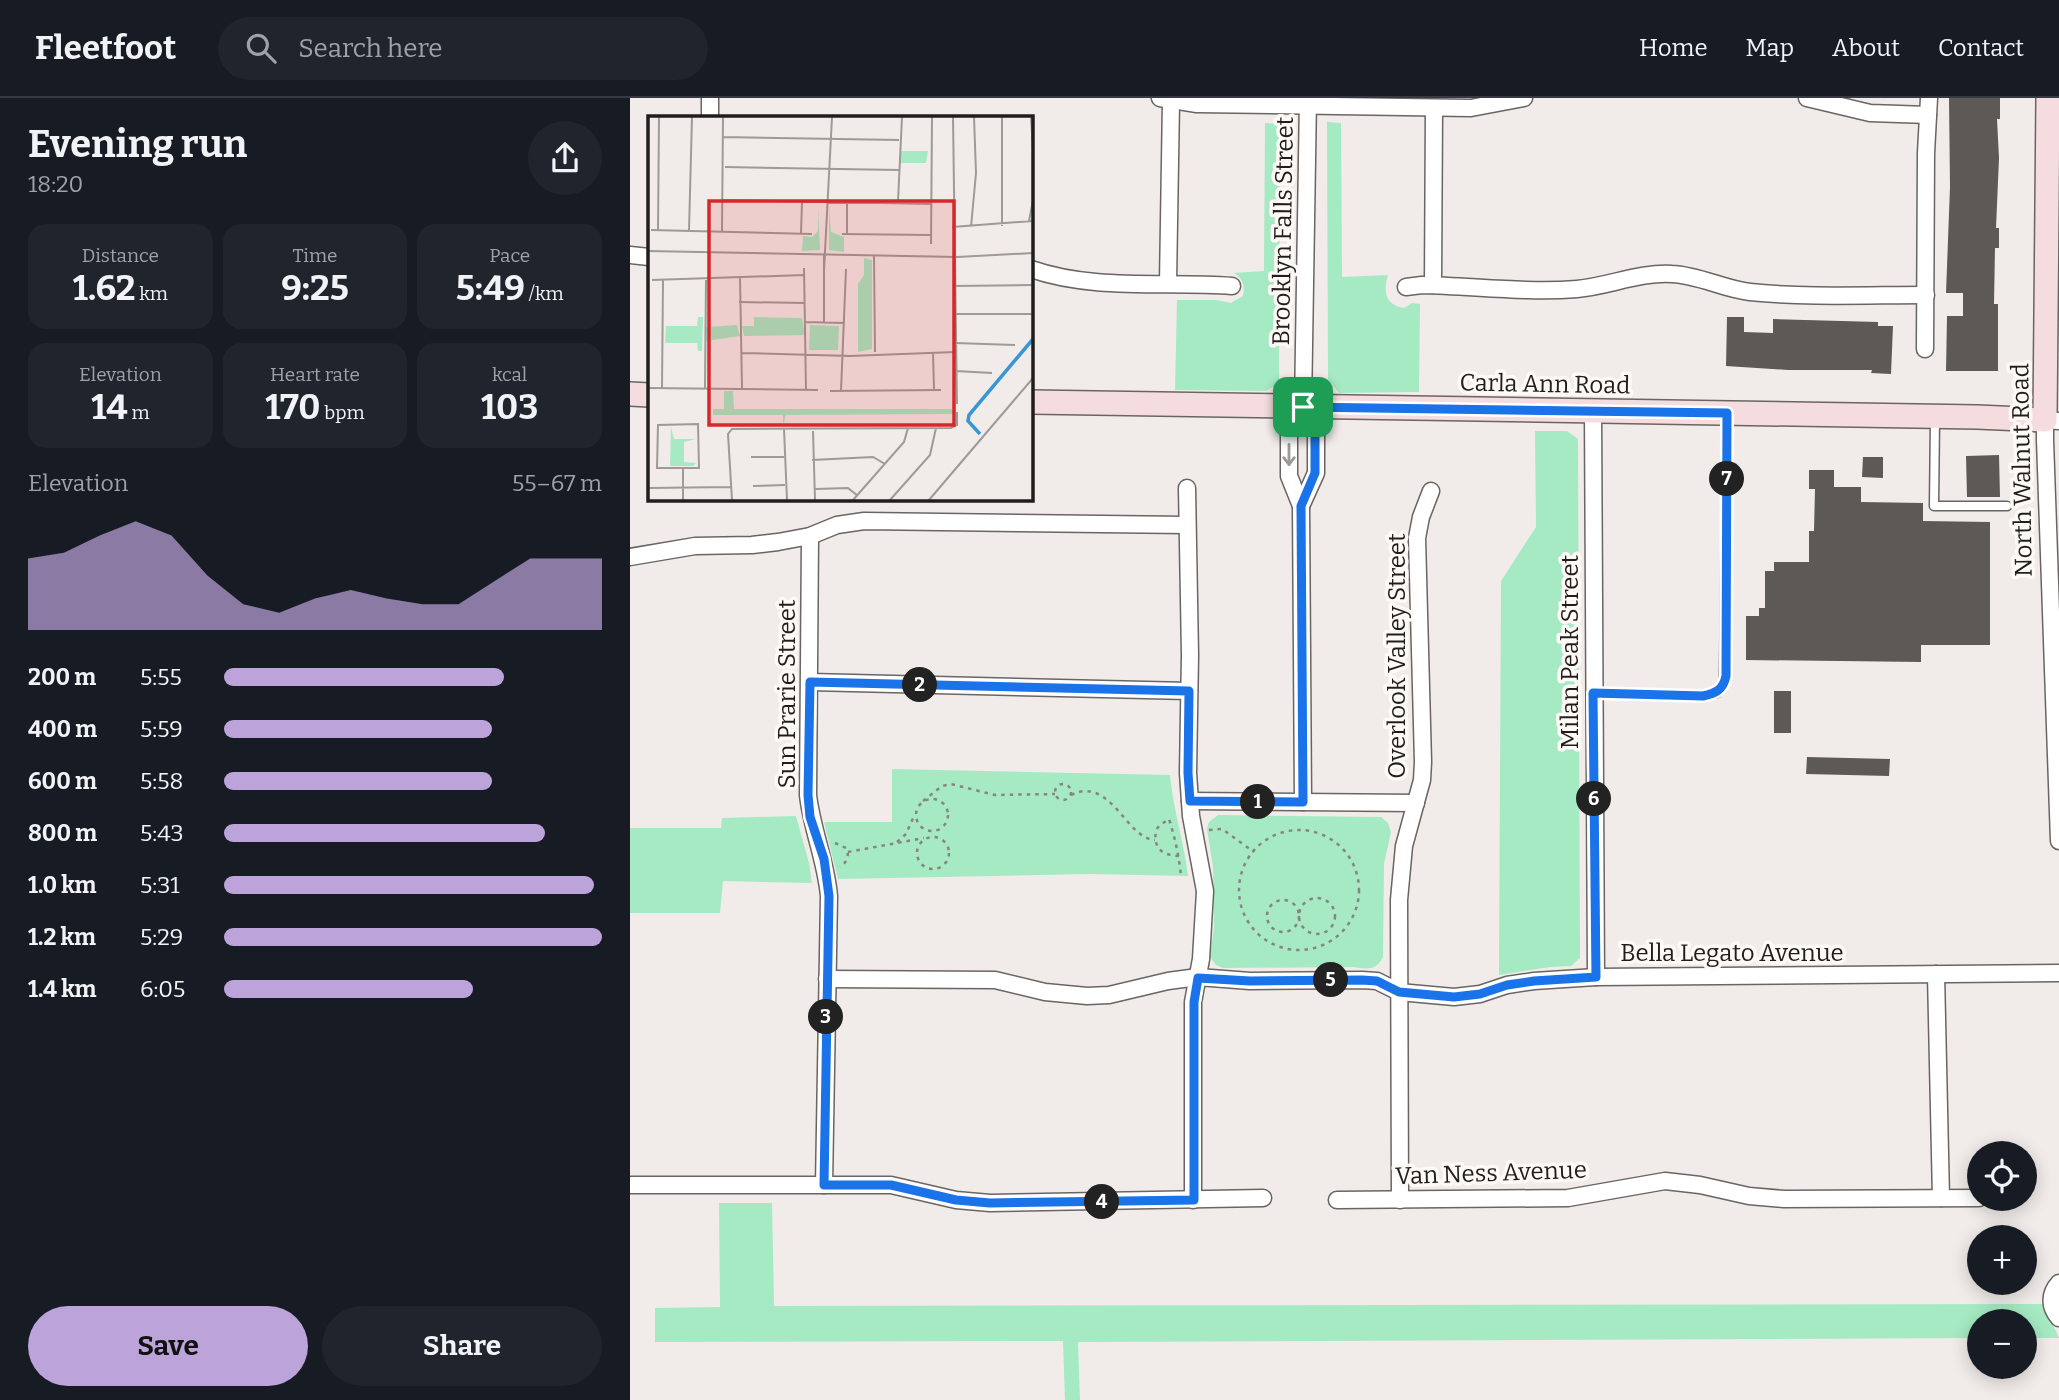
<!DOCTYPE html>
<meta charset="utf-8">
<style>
:root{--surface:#171b24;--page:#20242c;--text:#f1f3f6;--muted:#9ea1a6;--line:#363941;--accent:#bca4db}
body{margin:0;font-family:Bitter,serif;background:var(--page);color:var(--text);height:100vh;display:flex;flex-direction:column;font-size:26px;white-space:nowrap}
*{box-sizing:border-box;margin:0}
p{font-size:23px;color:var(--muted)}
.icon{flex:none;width:38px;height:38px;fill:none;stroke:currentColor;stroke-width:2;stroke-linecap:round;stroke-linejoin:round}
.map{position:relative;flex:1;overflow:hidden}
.panel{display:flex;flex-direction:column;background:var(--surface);width:630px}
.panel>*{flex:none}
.controls{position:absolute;left:1337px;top:1043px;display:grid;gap:14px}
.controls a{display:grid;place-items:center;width:70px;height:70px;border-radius:50%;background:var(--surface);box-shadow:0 4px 18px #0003;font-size:35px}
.pin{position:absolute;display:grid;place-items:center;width:60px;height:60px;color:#fff;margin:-30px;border-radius:14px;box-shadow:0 4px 10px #0006}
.km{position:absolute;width:35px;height:35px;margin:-18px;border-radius:50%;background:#222;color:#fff;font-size:19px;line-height:35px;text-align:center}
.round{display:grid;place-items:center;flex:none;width:74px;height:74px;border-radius:37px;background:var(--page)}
.head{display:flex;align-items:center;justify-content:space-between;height:119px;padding:0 28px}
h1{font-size:38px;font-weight:700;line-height:52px}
.stats{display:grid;grid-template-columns:repeat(3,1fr);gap:10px;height:119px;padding:7px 28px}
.stats div{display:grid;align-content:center;border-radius:18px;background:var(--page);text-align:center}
.stats b{font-size:35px;font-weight:700}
.stats small{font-size:19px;font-weight:400}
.stats p{font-size:19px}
.chart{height:196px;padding:14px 28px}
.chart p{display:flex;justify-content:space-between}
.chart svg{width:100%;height:126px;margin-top:7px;fill:var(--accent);opacity:.7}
.primary-button{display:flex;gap:14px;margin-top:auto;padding:14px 28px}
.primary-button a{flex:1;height:80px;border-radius:42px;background:var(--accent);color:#111;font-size:28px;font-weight:700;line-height:80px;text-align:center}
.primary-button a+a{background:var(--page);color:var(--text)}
ul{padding:0 28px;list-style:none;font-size:23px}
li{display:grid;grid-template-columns:112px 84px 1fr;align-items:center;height:52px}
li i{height:18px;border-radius:9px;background:var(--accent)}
header{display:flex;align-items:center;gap:42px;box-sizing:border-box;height:98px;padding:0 35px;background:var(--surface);border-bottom:2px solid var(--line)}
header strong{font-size:33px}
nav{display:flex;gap:38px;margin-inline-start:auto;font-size:24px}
.search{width:490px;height:63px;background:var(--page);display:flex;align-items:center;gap:18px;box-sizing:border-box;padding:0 24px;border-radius:38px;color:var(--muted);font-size:26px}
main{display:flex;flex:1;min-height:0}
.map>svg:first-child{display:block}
</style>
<header>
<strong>Fleetfoot</strong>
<div class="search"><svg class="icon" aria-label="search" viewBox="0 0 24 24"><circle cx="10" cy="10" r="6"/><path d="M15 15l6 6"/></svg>Search here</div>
<nav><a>Home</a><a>Map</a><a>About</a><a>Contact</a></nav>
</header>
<main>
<section class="panel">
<div class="head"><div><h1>Evening run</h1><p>18:20</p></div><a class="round"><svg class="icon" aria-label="share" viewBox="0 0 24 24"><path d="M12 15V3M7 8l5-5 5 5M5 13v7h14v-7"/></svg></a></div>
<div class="stats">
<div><p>Distance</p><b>1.62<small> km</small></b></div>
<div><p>Time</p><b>9:25</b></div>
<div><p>Pace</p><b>5:49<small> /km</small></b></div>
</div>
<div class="stats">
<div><p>Elevation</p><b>14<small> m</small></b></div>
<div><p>Heart rate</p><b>170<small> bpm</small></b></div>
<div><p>kcal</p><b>103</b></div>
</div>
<div class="chart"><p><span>Elevation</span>55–67 m</p>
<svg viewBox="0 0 160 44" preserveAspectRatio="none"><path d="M0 44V19L10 17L20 11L30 6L40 11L50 25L60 35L70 38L80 33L90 30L100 33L110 35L120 35L130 27L140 19L150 19L160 19V44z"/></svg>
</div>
<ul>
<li><b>200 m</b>5:55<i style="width:74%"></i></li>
<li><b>400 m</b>5:59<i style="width:71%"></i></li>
<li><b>600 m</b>5:58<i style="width:71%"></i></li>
<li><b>800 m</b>5:43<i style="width:85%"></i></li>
<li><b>1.0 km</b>5:31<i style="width:98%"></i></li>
<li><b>1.2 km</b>5:29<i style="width:100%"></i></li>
<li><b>1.4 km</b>6:05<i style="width:66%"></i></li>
</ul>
<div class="primary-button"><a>Save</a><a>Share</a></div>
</section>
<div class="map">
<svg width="1429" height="1302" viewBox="0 0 1429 1302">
<rect width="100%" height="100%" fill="#f1ece9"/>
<g fill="#a5eac3">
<path d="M 697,24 L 711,25 L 712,179 L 758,177 C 753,194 755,207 774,210 L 782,205 L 790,206 L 789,294 L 709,295 L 698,281 Z"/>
<path d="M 635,25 L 650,26 L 649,285 L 636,293 L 545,292 L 547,202 L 586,202 L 601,205 L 613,198 C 615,187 613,181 604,175 L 634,173 Z"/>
<polygon points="905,333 937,333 948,341 950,860 941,868 920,869 869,877 871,483 906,429"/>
<path d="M 262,671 L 540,677 C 543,711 554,744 558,778 L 460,776 L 208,781 L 194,724 L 262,724 Z"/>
<path d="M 588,717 L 751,719 L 758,725 L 761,734 L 754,766 L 753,859 C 747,873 736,871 723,869 L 593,870 L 586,867 L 580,859 L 584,829 L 583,769 L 577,731 L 579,724 Z"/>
<polygon points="166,718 179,765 182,785 93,783 90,815 0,815 0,730 91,730 92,720"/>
<path d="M 89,1105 L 142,1105 L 144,1208 L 1414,1206 C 1416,1219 1424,1227 1429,1240 L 1395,1240 L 1395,1223 L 1349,1223 L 1349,1240 L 448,1244 L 450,1302 L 435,1302 L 433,1243 L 25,1244 L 25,1210 L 90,1209 Z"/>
</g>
<g fill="#5d5956">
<polygon points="1319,0 1370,0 1370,21 1367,21 1369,60 1366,130 1369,130 1369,150 1365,150 1364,206 1368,206 1368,273 1316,273 1317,218 1333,218 1333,195 1316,195 1320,89"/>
<polygon points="1097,219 1114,219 1114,234 1143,235 1143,221 1248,224 1248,228 1263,228 1261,276 1241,275 1242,272 1158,272 1096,268"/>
<polygon points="1369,357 1370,399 1337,399 1336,358"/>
<polygon points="1233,359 1253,359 1253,380 1232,379"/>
<polygon points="1179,372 1204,372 1204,389 1231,389 1231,404 1293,405 1293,423 1360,424 1360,547 1291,547 1291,564 1116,562 1116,518 1129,518 1129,510 1135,510 1135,473 1144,473 1144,464 1179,464 1179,433 1184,433 1185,391 1179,391"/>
<rect x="1144" y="593" width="17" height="42"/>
<polygon points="1177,659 1260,661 1259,678 1176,676"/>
</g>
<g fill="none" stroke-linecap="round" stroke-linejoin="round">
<defs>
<g id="lane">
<polyline points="1305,321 1304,408 1377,408"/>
<polyline points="963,595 1073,598 1087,595 1094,586 1097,316"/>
</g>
<g id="street">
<polyline points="530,0 567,6 841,10 894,0"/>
<polyline points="1177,0 1240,15 1298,17"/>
<polyline points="80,19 80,0"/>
<polyline points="0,157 19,159"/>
<path d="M 401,171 C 464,193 536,183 602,188"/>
<polyline points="538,185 541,3"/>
<polyline points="803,187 804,10"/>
<path d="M 776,189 L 792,187 C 843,188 896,195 947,191 C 979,188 1010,174 1042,176 C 1069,177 1093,191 1120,194 C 1178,200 1238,197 1296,197"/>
<polyline points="1295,251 1296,55 1299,0"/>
<polyline points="673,309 659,329 659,378 671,408 673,704"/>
<polyline points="673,309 678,0"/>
<polyline points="963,313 966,879"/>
<polyline points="1429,323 1415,322 1415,342 1429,743"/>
<polyline points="557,390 560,557 558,675 561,718 575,793 571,861 563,904 563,1102"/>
<polyline points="671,408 686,375 686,330 673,309"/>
<path d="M 180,438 L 178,697 C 182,732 196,763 199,798 L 194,1087"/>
<polyline points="0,459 65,448 122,447 148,444 180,438 207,427 234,423 557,427"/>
<polyline points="180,584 559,593"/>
<polyline points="560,703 786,705"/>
<polyline points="1306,876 1311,1100"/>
<polyline points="197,881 365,882 415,894 457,898 479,897 538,883 568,879 620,883 732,882 747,883 769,894 824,899 850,896 877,887 904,883 966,879 1429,875"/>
<polyline points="0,1087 261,1087 326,1102 360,1105 633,1100"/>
<polyline points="707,1102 938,1100 1035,1083 1070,1087 1119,1098 1154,1101 1349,1100"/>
<polyline points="770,1102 769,802 774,748 792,682 793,664 787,440 791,419 801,393"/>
<path d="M 1429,1185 C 1419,1196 1419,1209 1429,1220"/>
</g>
<g id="secondary">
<polyline points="0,296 19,297"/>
<polyline points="401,304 1347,319 1415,322 1418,0"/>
</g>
</defs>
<use href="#lane" stroke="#6a6563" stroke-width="11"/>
<use href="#street" stroke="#6a6563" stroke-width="19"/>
<use href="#secondary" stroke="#6a6563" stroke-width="26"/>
<g stroke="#888482" stroke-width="2.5" stroke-dasharray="3.5 5" stroke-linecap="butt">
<circle cx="433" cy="694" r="8"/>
<path d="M 441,697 C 481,677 496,741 525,742"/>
<circle cx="302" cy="717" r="16"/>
<polyline points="293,703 312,688 321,686 365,697 425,696"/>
<polyline points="579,732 592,731 624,754"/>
<circle cx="669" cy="792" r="60"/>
<circle cx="303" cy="755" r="16"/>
<polyline points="267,744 276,736 284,718"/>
<path d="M 205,745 L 216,750 C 220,758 217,764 210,769"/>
<polyline points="218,754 294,740"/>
<path d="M 549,758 C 532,757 523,751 526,732 L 530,727 L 539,721 C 545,740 549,758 551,778"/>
<circle cx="687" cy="818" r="18"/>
<circle cx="653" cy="818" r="16"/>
</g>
<use href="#lane" stroke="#fff" stroke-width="8"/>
<use href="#street" stroke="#fff" stroke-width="16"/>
<use href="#secondary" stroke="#f4dcdf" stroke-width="23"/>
</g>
<defs><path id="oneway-shaft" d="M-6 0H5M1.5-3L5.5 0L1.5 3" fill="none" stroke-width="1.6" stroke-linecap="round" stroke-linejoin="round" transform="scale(1.75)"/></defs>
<use stroke="#9b9a99" href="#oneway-shaft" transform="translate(659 357) rotate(90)"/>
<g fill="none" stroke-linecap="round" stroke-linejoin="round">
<defs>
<path id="route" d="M 673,309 L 1097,315 L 1096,578 C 1093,592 1086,595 1073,598 L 963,595 L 966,879 L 904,883 L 877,887 L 850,896 L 824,899 L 769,894 L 747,883 L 732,882 L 620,883 L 568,880 L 564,904 L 564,1102 L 360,1105 L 326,1102 L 261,1087 L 194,1087 L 199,798 L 194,761 L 180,719 L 178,697 L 180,584 L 559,593 L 558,675 L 560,703 L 673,704 L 671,408 L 685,375 L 685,330 Z"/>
</defs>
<use href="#route" stroke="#fff" stroke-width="14"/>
<use href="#route" stroke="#1a73e8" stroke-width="9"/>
</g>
<g text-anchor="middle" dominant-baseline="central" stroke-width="7" stroke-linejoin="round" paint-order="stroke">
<g font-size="24" fill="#201e1d" stroke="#fff9f6">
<text transform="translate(653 133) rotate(-89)">Brooklyn Falls Street</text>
<text transform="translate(915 286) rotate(1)">Carla Ann Road</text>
<text transform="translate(1392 372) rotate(-91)">North Walnut Road</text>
<text transform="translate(940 554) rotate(-90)">Milan Peak Street</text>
<text transform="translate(767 558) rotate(-90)">Overlook Valley Street</text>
<text transform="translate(157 596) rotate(-90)">Sun Prarie Street</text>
<text x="1102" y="855">Bella Legato Avenue</text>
<text transform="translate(861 1075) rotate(-2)">Van Ness Avenue</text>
</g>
</g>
<g transform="translate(18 18)">
<rect width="385" height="385" fill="#f1ece9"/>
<path d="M 252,35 L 280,35 L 278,47 L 252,47 ZM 181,89 L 183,116 L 196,121 L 196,136 L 181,134 ZM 170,90 L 172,134 L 154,135 L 155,120 L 164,121 L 170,115 ZM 216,142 L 224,144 L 224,233 L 210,236 L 210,168 L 216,159 ZM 50,201 L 55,201 L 54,235 L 50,235 L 49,227 L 17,227 L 18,210 L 49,210 ZM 106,201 L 154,202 L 157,219 L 96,220 L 94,210 L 106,210 ZM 89,209 L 92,220 L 57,225 L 58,211 ZM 162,209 L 191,210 L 190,234 L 161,234 ZM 76,275 L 85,275 L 86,293 L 304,293 L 306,298 L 138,299 L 135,311 L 135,299 L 65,299 L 65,293 L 76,293 ZM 23,311 L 26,323 L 48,323 L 36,326 L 36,346 L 48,347 L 45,350 L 22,350 Z" fill="#a5eac3"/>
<path fill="none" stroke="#3996d6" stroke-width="3.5" d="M 332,318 L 320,305 L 321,299 L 385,223"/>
<path fill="none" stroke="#9d9a97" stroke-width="2" d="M 305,1 L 309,288M 383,1 L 385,33M 74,21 L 251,24M 77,51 L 251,54M 74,84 L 284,88M 250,85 L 254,1M 381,105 L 385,84M 354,110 L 354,1M 304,111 L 385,105M 323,111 L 328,57 L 326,1M 3,114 L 164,118M 10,114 L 11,1M 41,114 L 44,1M 74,115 L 75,1M 153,117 L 154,86M 199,117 L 199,87M 194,118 L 283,119M 283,128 L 284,1M 0,135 L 309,141 L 385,137M 176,139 L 176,206M 226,139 L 227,236M 156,152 L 158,275M 176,155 L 184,1M 92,161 L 94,272M 4,164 L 156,159M 305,170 L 385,169M 91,186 L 157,187M 306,198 L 385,198M 157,206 L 196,207M 307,227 L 367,229M 285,236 L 286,274M 94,237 L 202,240 L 307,236M 308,255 L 344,257M 0,272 L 170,274M 14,272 L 15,164M 57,272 L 58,164M 182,275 L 293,274M 193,275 L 198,153M 50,308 L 51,352 L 9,352 L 10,309 ZM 136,313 L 139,384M 165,315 L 167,384M 103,341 L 136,341M 164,344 L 225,341 L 237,348M 35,353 L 35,384M 105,370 L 137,369M 0,372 L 83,371M 167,373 L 200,372 L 210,380M 84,384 L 80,318 L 84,313 L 303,312 L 309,309 L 309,296M 205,384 L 256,326 L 260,312M 242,384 L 282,339 L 288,312M 281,384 L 385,262"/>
<path fill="#d62828" fill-opacity="0.15" stroke="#d62828" stroke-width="3.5" d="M 61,85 L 306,85 L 306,309 L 61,309 Z"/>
<rect width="385" height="385" fill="none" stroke="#201e1d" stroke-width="3.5"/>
</g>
</svg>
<div class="controls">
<a><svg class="icon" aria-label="locate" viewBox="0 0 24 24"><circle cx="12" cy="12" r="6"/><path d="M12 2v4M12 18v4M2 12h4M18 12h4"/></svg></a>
<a>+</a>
<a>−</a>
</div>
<div class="pin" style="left:673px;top:309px;background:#1e9e55"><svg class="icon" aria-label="arrive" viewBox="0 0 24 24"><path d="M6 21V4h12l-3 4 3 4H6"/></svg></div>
<b class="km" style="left:628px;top:704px">1</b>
<b class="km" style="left:290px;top:587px">2</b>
<b class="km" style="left:196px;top:919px">3</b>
<b class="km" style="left:472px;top:1104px">4</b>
<b class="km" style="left:701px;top:882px">5</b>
<b class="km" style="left:964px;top:701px">6</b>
<b class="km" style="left:1097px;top:381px">7</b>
</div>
</main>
